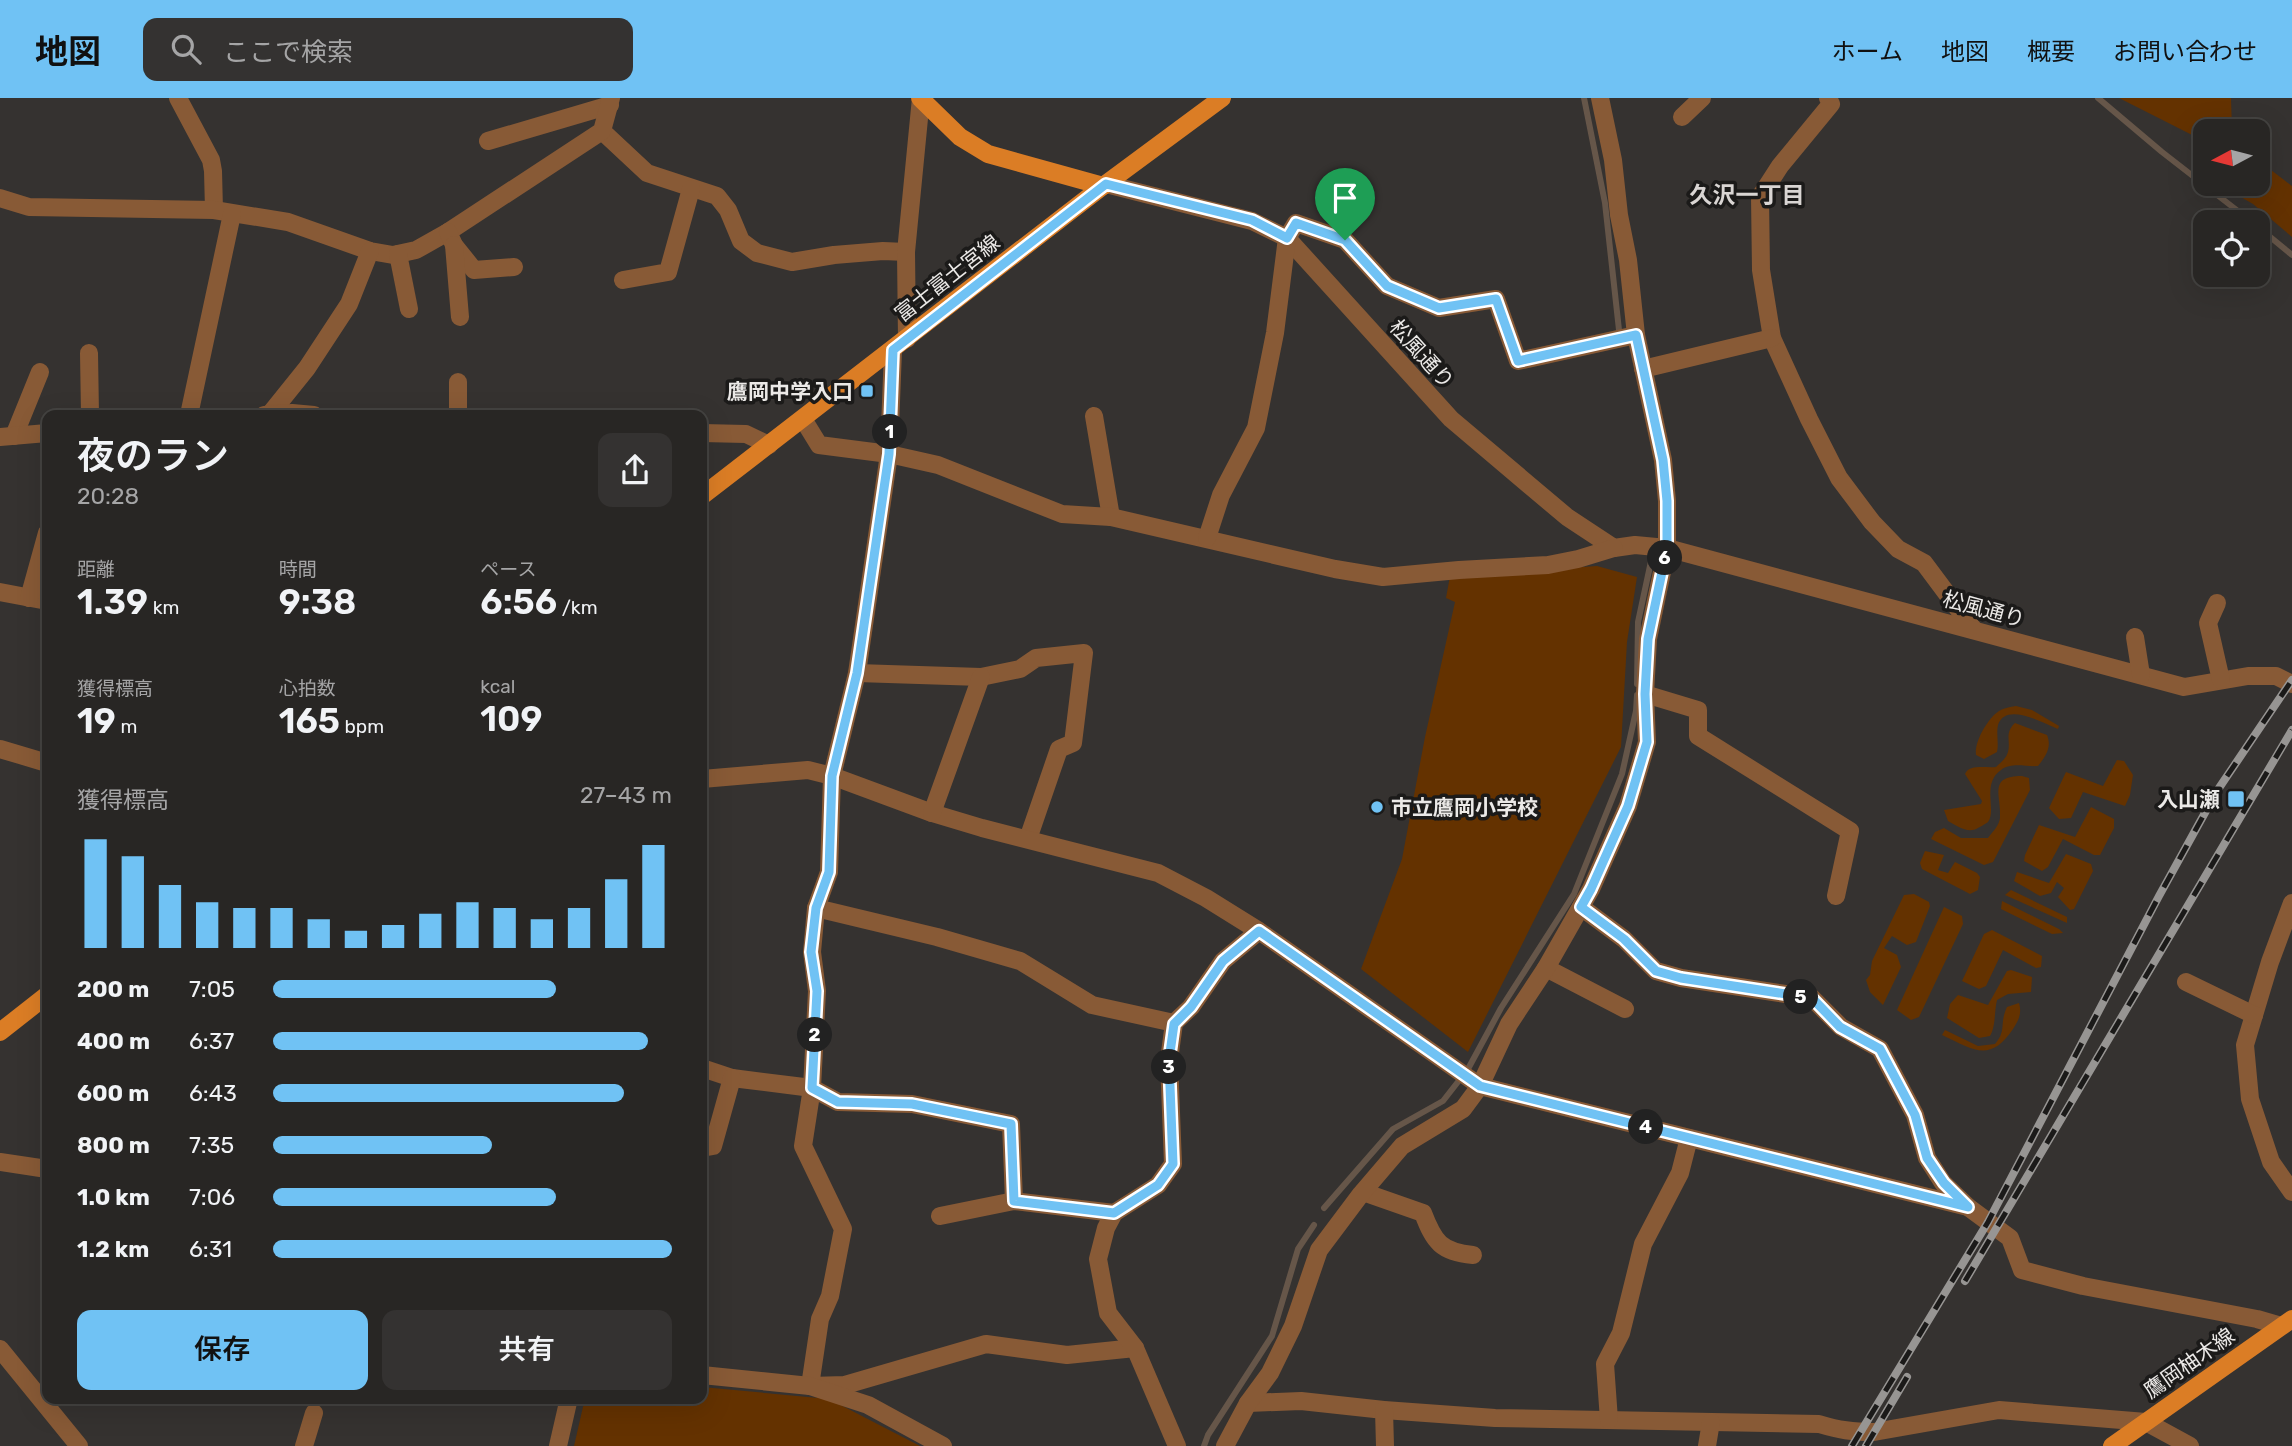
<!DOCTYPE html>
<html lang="ja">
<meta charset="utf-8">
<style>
:root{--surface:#282624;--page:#343231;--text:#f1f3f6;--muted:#a5a5a6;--line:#444341;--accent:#70c2f4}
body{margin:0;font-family:Rubik,"Noto Sans JP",sans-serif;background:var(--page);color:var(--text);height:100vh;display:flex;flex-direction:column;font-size:26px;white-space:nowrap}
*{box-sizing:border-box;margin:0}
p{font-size:23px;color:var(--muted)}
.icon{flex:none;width:38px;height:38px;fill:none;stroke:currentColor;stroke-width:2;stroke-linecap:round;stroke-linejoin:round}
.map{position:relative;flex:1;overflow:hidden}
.side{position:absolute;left:42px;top:312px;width:665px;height:994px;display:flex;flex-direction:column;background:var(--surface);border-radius:14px;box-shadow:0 7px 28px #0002,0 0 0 2px var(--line)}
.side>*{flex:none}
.needle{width:46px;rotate:263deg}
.buttons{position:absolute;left:2193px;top:21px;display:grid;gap:14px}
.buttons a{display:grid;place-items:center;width:77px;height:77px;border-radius:14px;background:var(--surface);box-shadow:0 7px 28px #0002,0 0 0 2px var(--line);font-size:35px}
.pin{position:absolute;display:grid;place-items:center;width:60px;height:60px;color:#fff;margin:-72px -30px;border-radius:50% 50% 50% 0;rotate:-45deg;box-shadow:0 0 7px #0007}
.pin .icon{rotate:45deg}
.km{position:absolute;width:35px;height:35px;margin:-18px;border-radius:50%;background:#222;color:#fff;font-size:19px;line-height:35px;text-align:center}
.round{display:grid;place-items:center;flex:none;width:74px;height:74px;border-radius:14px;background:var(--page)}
.head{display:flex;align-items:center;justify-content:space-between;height:119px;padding:0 35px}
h1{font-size:38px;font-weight:600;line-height:52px}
.figures{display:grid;grid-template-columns:repeat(3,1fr);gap:10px;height:119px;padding:7px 35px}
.figures div{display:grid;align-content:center}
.figures b{font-size:35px;font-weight:600}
.figures small{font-size:19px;font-weight:400}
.figures p{font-size:19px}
.chart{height:196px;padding:14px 35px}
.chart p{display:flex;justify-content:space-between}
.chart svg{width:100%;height:126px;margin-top:7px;stroke:var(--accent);stroke-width:6}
.cta{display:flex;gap:14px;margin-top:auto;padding:14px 35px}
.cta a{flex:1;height:80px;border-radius:14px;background:var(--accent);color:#111;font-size:28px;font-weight:600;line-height:80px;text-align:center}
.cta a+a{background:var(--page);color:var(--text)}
ul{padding:0 35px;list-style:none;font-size:23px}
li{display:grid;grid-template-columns:112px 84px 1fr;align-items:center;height:52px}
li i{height:18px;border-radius:9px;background:var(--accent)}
header{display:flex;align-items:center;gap:42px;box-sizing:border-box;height:98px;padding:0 35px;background:var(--accent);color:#111}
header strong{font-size:33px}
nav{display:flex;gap:38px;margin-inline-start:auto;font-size:24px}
.search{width:490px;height:63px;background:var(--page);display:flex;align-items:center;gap:18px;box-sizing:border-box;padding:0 24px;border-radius:14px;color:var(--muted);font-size:26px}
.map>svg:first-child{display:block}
</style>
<header>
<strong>地図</strong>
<div class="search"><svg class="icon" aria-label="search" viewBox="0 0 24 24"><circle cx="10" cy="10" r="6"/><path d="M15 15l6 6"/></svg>ここで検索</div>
<nav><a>ホーム</a><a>地図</a><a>概要</a><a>お問い合わせ</a></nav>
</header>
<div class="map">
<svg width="2292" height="1348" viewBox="0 0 2292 1348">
<rect width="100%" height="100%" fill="#353230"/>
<g fill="#643200">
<polygon points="2119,0 2231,0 2232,33 2205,33 2205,56 2198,40"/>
<polygon points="2258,62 2292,88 2292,139 2253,106 2218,86 2258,86"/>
<polygon points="1597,468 1637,479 1627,544 1621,649 1468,954 1361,871 1402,761 1425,639 1455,504 1446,500 1450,478"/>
<path d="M 2016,608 L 2032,612 L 2059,628 L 2058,631 C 2044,626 2006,603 1998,627 C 1996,636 1999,645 1997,654 L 1984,661 L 1976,657 C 1974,644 1988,620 1999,613 C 2004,610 2010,609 2016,608 Z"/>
<path d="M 2015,625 L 2047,637 C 2052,649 2046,658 2038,668 C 2025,669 2012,664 2001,672 C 1981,686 1997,712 1988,724 C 1987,725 1980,729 1978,730 C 1968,736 1957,728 1948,723 L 1944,712 L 1981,706 L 1982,703 L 1965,676 C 1969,666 1985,670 1996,669 C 2000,665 2006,661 2008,654 C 2011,643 2004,635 2015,625 Z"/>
<polygon points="2117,662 2124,663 2133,677 2130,697 2125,708 2083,694 2071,720 2059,721 2049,710 2066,674 2103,688"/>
<path d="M 2022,678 L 2029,680 L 2030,692 L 1993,764 L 1984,767 L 1931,741 L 1935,734 L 1944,730 L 1961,740 L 1988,740 C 1993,733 1999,728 2000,720 C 2002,698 1987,678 2022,678 Z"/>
<polygon points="2091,709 2114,721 2114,730 2100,757 2094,757 2063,741 2048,769 2042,773 2024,763 2025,757 2039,727 2075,739"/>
<polygon points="1925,753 1944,757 1938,772 1948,775 1955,764 1977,775 1980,779 1978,792 1970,796 1922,771 1920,765"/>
<polygon points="2066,756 2091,766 2093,773 2074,811 2070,812 2058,799 2064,790 2057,784 2051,795 2040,798 2014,783 2017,774 2049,785"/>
<polygon points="2011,792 2067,819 2067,825 2005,797"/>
<polygon points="1914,796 1929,804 1930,808 1916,844 1907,847 1892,838 1884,850 1897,857 1901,869 1883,907 1870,894 1866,882 1870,877 1872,863 1904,797"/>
<polygon points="2002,803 2059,831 2063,835 2052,836 2001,811"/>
<polygon points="1944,809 1962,818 1963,826 1919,919 1911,922 1897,912"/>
<polygon points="1992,832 2042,858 2041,869 2036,870 2003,852 1986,888 1979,891 1962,883 1984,836"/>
<path d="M 2011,872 L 2032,879 L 2031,894 L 2008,896 L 1997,902 C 1994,914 1996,928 1990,938 L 1979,940 L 1947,920 L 1950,906 L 1958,897 L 1988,907 L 2007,873 Z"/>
<path d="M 2019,905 C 2022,915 2019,922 2013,931 C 1990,965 1974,952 1942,937 L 1945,932 L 1978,948 L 1995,946 C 2007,932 1999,926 2007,909 Z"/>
<polygon points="702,1289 829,1301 920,1348 574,1348 585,1300 702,1300"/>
</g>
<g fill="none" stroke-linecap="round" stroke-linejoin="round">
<g stroke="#665649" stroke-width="6">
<polyline points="1584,0 1605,105 1619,232"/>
<polyline points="2098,0 2162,54 2252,124"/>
<polyline points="2258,129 2292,157"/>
<polyline points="1637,586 1638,524 1653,454"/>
<polyline points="1324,1110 1393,1031 1443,1003 1468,971 1501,910 1574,796 1622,676 1636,613 1637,597"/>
<polyline points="1204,1348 1208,1337 1272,1238 1298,1151 1314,1127"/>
</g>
<g stroke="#885a36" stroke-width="18">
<polyline points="178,0 211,62 213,73 214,112"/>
<polyline points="1828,0 1831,6 1780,68 1760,99 1761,172 1772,240 1809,321 1839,380 1872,424 1898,451 1924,465 1974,532"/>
<polyline points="1682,19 1702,0"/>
<polyline points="602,33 647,75 717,98 728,112 741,143 757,155 792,164 834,157 883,153 906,154"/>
<polyline points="488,43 610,7"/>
<polyline points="1106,86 1252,123 1287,140 1451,321 1567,419 1614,450 1635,447 1667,450 2184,589 2248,578 2276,578 2292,586"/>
<polyline points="0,100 29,109 214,112 288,124 370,153 393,157 416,152 448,134 602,33 611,0"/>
<polyline points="448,134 454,147 474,172 514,169"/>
<polyline points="454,147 460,219"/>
<polyline points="398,156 409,211"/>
<polyline points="623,182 668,174 691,91"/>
<polyline points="907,241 906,154 921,0"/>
<polyline points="893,252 889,356 857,575 832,678 829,774 816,810 812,854 817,893 812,990 803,1048 843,1131 830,1198 820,1221 810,1288 845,1287 986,1246 1067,1257 1135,1250"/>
<polyline points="89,255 90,317"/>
<polyline points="1643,271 1772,240"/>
<polyline points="458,284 458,317"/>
<polyline points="270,316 307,270 349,206 370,153"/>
<polyline points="189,317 232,116"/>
<polyline points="264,317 292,315 314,317"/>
<polyline points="1094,318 1111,419"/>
<polyline points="803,321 819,347 889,356 938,367 1062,416 1111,419 1335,471 1383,479 1459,472 1548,467 1578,461 1614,450"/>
<polyline points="702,335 746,336 769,347"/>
<polyline points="14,338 40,274"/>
<polyline points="0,339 47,335"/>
<polyline points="1207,440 1221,397 1256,330 1275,235 1287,140 1296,125 1345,142 1387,188 1439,210 1496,201 1518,263 1636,237"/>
<polyline points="0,494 47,503"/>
<polyline points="29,500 47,435"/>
<polyline points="2217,505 2208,525 2221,582"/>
<polyline points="2135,539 2141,577"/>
<polyline points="857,575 981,579 1020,571 1036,560 1084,555 1073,645 1059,651 1028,741"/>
<polyline points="1645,596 1698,612 1698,638 1850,733 1836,798"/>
<polyline points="0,651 47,665"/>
<polyline points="702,681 808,672 832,678 932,715 982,730 1158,775 1206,800 1259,833 1480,988 1968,1109"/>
<polyline points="932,715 981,579"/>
<polyline points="2292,805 2270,864 2245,947 2250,1001 2271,1064 2292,1094"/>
<polyline points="1581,809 1624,841 1656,873 1681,880 1812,900 1841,929 1880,951 1915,1017 1927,1060 1943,1085 1968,1109 2010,1140 2022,1172 2083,1188 2257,1221 2281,1228"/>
<polyline points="816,810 937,839 1020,863 1092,907 1174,925"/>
<polyline points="1546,870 1625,911"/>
<polyline points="2186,884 2254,917"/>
<polyline points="702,970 732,980 812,990 838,1004 912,1006 1011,1026 1014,1103"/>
<polyline points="702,1050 713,1048 732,980"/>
<polyline points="0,1064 47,1071"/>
<path d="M 1363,1094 L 1423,1115 C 1434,1144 1441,1154 1473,1157"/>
<polyline points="940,1118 1014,1103 1114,1115"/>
<polyline points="0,1251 79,1348"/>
<polyline points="702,1277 810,1288 868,1307 943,1348"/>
<path d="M 1248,1305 L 1301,1303 L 1384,1312 L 1495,1320 L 1819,1326 C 1839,1332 1852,1334 1874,1334 L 1999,1312 L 2146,1324 L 2190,1348"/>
<polyline points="1384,1312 1385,1348"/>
<polyline points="1609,1322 1605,1266 1621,1235 1643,1146 1680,1075 1689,1040"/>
<polyline points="304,1348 314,1315"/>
<polyline points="558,1348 569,1300"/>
<polyline points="1177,1348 1135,1250 1108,1215 1098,1161 1106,1130 1114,1115 1158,1087 1173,1066 1169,962 1174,925 1191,909 1223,863 1259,833"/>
<polyline points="1225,1348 1248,1305 1270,1275 1293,1228 1319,1152 1361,1096 1402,1048 1463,1011 1480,988 1509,926 1546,870 1591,791 1628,708 1647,644 1645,596 1648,541 1667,450 1667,403 1663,362 1636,237 1628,162 1619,117 1613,62 1600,0"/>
<polyline points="1707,1348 1711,1324"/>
</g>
<g stroke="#db7d25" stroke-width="18">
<polyline points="920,0 960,39 988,56 1103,88"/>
<polyline points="702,398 1103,88 1222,0"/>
<polyline points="0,934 47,897"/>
<polyline points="2112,1348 2292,1221"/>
</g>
<defs>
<g id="rail">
<polyline points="1965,1183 2292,632"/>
<polyline points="1852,1348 1988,1124 2159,798 2217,693 2292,582"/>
<polyline points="1866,1348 1907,1279"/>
</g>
</defs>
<use href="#rail" stroke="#979593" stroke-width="8"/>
<use href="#rail" stroke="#1b1a19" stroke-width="5" stroke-dasharray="16" stroke-linecap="butt"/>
</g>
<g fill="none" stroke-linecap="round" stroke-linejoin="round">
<defs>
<polygon id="route" points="1106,86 1252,122 1287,140 1296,125 1345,142 1387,188 1439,210 1496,201 1518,263 1636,237 1663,362 1667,403 1667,450 1648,541 1645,596 1647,644 1628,708 1591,791 1581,809 1624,841 1656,873 1681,880 1812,900 1840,929 1880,951 1915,1017 1927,1060 1944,1085 1968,1109 1480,988 1259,833 1223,863 1191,909 1174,926 1169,962 1173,1066 1158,1087 1114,1115 1014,1103 1011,1026 912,1006 838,1004 812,990 817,893 811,854 816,810 829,774 832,678 857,575 889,356 893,252"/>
</defs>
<use href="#route" stroke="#fff" stroke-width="14"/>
<use href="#route" stroke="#70c2f4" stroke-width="9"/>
</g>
<g fill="#70c2f4" stroke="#1b1a19" stroke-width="2.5">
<rect x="860" y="286" width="14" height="14" rx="3.5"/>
<rect x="2227" y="692" width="18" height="18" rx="3.5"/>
<circle cx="1377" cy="709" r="7"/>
</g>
<g text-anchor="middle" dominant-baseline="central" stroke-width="7" stroke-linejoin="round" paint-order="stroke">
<g font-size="21" fill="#ebe9e7" stroke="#1b1a19">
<text transform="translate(947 180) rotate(-38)">富士富士宮線</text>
<text transform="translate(1422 256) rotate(48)">松風通り</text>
<text transform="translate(1984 511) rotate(15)">松風通り</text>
<text transform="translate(2189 1265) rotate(-35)">鷹岡柚木線</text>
</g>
<g font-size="21" font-weight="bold" fill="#ebe9e7" stroke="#1b1a19" text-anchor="end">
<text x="853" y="293">鷹岡中学入口</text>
<text x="2220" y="701">入山瀬</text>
<text x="1391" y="709" text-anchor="start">市立鷹岡小学校</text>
</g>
<g font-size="23" font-weight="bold" fill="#d9d5d3" stroke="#1b1a19">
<text x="1747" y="97">久沢一丁目</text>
</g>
</g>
</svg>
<div class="buttons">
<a><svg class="needle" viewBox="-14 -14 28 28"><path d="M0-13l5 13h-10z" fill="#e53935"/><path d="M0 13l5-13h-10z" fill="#a5a5a6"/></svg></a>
<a><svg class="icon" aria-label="locate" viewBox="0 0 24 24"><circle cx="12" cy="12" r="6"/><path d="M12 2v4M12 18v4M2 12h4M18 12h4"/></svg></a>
</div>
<div class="pin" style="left:1345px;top:142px;background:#1e9e55"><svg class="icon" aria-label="arrive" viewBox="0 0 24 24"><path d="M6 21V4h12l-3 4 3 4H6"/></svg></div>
<b class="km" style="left:890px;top:334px">1</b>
<b class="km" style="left:815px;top:937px">2</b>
<b class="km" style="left:1169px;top:969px">3</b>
<b class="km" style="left:1646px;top:1029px">4</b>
<b class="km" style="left:1801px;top:899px">5</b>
<b class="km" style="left:1665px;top:460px">6</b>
<section class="side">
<div class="head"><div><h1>夜のラン</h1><p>20:28</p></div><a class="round"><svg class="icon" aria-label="share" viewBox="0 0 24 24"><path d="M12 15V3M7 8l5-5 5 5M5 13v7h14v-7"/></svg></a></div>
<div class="figures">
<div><p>距離</p><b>1.39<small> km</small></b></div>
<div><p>時間</p><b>9:38</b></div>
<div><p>ペース</p><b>6:56<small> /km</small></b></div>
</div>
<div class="figures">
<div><p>獲得標高</p><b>19<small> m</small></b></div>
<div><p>心拍数</p><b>165<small> bpm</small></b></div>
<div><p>kcal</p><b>109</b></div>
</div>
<div class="chart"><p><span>獲得標高</span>27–43 m</p>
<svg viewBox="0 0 160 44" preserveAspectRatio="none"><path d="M5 44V6M15 44V12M25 44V22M35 44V28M45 44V30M55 44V30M65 44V34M75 44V38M85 44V36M95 44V32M105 44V28M115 44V30M125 44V34M135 44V30M145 44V20M155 44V8"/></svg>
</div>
<ul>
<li><b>200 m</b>7:05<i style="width:71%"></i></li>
<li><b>400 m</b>6:37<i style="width:94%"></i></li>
<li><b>600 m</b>6:43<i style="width:88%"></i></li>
<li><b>800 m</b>7:35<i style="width:55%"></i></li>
<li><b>1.0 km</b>7:06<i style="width:71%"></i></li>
<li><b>1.2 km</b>6:31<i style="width:100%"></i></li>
</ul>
<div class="cta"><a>保存</a><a>共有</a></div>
</section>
</div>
